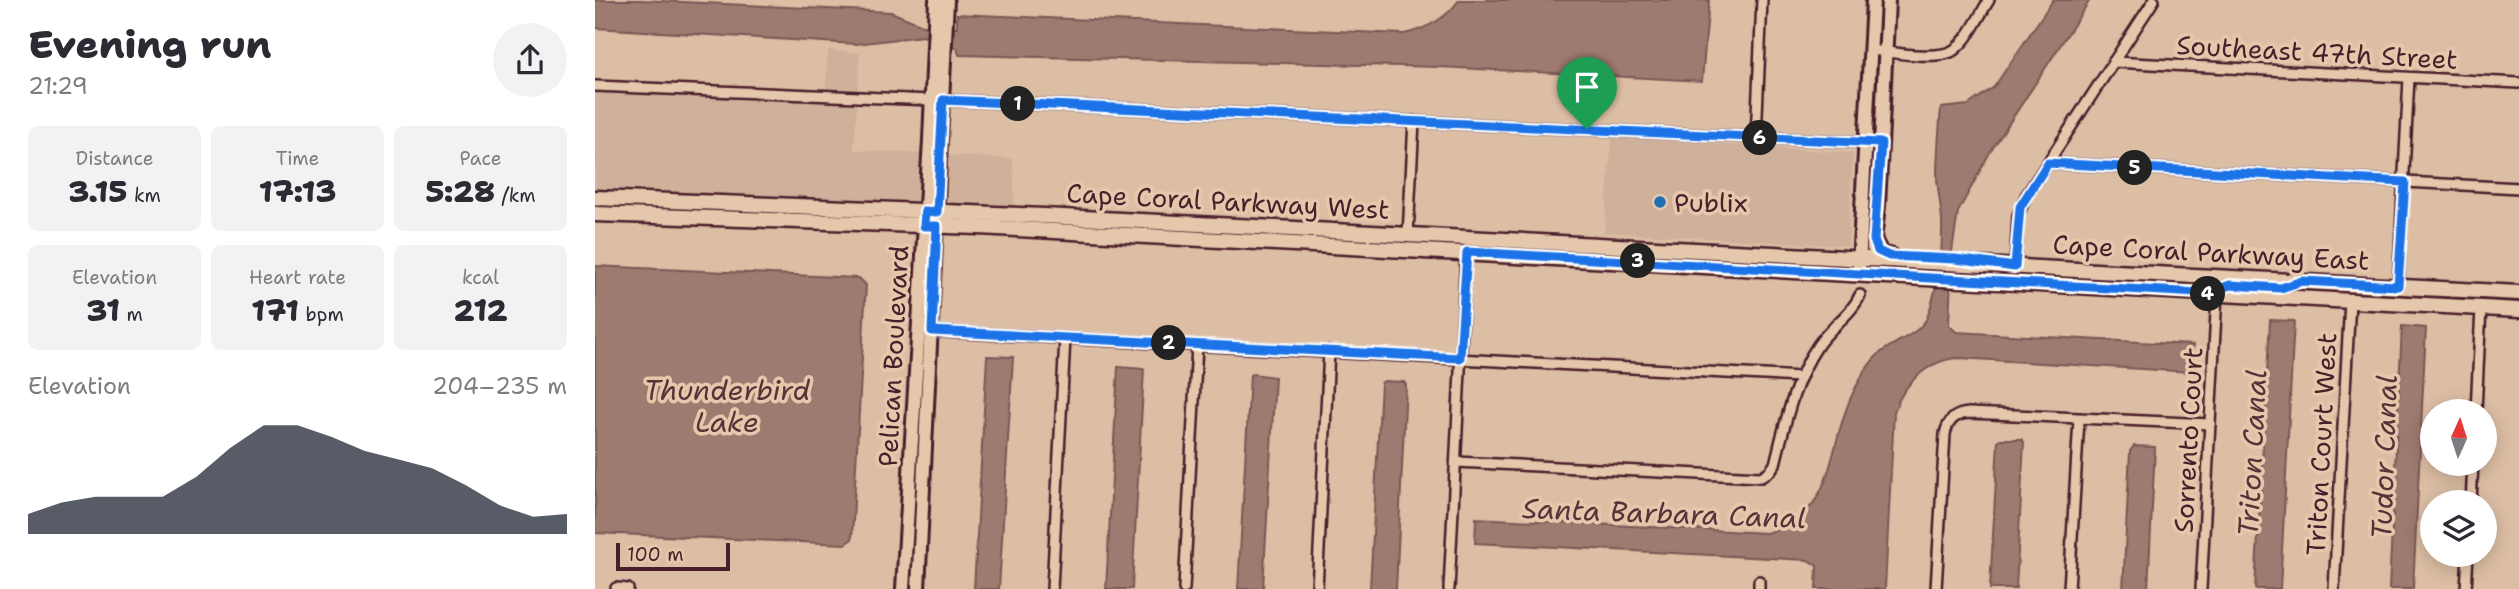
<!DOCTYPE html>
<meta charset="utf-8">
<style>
:root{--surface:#fff;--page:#f2f2f3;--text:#2b2b33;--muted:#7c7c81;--accent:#111827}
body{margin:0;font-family:"Shantell Sans",sans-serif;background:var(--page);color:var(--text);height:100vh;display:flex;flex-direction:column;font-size:26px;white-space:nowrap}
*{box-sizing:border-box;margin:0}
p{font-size:23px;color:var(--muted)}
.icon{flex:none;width:38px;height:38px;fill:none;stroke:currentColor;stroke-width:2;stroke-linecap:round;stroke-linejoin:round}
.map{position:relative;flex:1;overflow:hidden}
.panel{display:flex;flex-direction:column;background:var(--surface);width:595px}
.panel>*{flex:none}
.needle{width:46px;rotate:3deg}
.tools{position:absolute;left:1825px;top:399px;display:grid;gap:14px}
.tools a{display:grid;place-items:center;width:77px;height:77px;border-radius:50%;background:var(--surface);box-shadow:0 4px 18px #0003;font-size:35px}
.scale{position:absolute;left:21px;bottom:18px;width:114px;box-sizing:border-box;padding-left:7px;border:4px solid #4a1f2b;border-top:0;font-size:19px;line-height:24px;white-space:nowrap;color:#4a1f2b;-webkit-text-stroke:5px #e5c8ac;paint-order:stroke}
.pin{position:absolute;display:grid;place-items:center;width:60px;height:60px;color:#fff;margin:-72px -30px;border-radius:50% 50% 50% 0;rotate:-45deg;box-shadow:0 0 7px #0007}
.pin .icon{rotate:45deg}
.km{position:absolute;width:35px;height:35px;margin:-18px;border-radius:50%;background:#222;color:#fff;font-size:19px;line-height:35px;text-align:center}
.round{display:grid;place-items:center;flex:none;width:74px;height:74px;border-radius:37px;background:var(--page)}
.overview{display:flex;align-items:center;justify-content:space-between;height:119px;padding:0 28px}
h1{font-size:38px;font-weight:800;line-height:52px}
.figures{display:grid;grid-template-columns:repeat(3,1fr);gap:10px;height:119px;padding:7px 28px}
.figures div{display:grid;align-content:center;border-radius:10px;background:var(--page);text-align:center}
.figures b{font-size:30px;font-weight:800}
.figures small{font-size:19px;font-weight:400}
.figures p{font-size:19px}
.chart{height:196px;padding:14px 28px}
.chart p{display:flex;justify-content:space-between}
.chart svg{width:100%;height:126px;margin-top:7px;fill:var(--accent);opacity:.7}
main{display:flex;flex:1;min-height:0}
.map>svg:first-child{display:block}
</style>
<main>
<section class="panel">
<div class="overview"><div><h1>Evening run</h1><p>21:29</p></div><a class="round"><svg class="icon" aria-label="share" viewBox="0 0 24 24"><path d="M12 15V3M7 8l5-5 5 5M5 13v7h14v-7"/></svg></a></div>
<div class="figures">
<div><p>Distance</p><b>3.15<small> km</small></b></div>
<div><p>Time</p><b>17:13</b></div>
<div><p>Pace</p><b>5:28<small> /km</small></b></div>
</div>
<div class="figures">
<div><p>Elevation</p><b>31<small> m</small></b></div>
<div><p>Heart rate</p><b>171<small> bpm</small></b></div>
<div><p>kcal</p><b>212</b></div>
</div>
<div class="chart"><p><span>Elevation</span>204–235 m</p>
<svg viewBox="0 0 160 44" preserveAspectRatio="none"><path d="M0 44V37L10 33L20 31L30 31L40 31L50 24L60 14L70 6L80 6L90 10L100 15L110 18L120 21L130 27L140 34L150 38L160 37V44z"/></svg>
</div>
</section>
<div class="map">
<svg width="1924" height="589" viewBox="0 0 1924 589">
<rect width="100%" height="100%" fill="#dcbea4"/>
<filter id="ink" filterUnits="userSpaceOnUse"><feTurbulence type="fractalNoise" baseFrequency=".0143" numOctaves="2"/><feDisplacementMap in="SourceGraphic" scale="14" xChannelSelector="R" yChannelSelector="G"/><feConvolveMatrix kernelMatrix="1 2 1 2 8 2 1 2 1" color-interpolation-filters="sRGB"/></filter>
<g filter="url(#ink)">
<g fill="#cfb09a">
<polygon points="233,50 265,53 259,150 330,154 326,207 0,194 0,90 230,99"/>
<polygon points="1026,134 1267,141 1260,254 1024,242 1024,236 1254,250 1256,246 1262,153 1258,149"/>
<polygon points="1017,137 1258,153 1253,246 1009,232"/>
<polygon points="349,155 418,159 420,211 347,208"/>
</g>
<g fill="#9e7a70" stroke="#7c5654" stroke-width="2">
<path d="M 0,0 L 45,0 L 296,12 L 330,26 L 362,27 L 362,14 L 809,34 C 831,29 851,19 864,0 L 1114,0 L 1107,81 L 844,67 L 364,55 L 362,48 L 328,36 L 261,44 L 0,28 Z"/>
<path d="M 1458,0 L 1495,0 L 1394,154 L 1363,212 L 1357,251 L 1354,325 L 1361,332 L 1598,345 L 1596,372 L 1363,358 C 1333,360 1308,384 1299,412 L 1290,589 L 1221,589 L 1222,566 L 1213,560 L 880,543 L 881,518 L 1171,533 C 1243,516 1231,448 1258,393 C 1265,379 1272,365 1284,354 C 1299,341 1327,334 1333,315 C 1343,287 1348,250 1347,220 C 1346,206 1343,192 1342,178 C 1342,155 1344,131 1346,108 L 1373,105 L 1399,87 Z"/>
<polygon points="0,266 264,278 271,285 257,539 250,544 0,533"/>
<polygon points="1675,320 1699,321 1685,589 1660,589"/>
<polygon points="1807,326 1831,328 1818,589 1794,589"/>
<polygon points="392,356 418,357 404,589 379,589"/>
<polygon points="523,367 549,369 537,589 511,589"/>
<polygon points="658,374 680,377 668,589 643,589 655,375"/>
<polygon points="789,381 809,382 811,385 801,589 775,589 786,383"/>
<polygon points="1405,439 1426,439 1429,442 1421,589 1395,589 1403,441"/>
<polygon points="1539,446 1560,447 1553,589 1528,589 1535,451"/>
</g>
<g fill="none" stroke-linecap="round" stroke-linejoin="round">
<defs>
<g id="street">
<path d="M 1276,50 C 1295,52 1344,61 1359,50 C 1374,39 1384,16 1394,0"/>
<polyline points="1518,62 1924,83"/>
<polyline points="0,86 336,100"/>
<polyline points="348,100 1286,143"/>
<polyline points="1161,138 1167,0"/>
<polyline points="1453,163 1924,188"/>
<polyline points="813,235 819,121"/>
<polyline points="1420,267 1423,215 1431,196 1559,0"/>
<polyline points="1803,286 1814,78"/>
<polyline points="330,331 1206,377"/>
<polyline points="1881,411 1886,308"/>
<path d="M 861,462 L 1166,477 L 1175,471 L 1180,464 C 1190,424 1199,380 1223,345 C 1235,327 1257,314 1265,295"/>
<polyline points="1876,502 1878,464"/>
<polyline points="21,588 33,589"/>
<polyline points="457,589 470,338"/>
<polyline points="589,589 602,345"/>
<polyline points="722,589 734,351"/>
<polyline points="854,589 871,252"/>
<polyline points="1164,589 1164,581"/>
<path d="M 1341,589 L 1350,434 C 1353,420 1360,414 1374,413 L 1615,424"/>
<polyline points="1474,589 1484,419"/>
<polyline points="1606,589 1622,294"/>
<polyline points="1739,589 1755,301"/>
<polyline points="1871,589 1873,555"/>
</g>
<g id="secondary">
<polyline points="1278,248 1283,207 1293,0"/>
<polyline points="1264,267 1278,0"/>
<polyline points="308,589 335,140 341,0"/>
<polyline points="323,589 352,0"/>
</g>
<g id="primary">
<polyline points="0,198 449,216 1924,293"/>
<polyline points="0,214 384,227 1924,310"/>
<polyline points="1279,240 1286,254 1297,256"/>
</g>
</defs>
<use href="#street" stroke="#4a1f2b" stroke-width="14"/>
<use href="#secondary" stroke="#4a1f2b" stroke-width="18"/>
<use href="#primary" stroke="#4a1f2b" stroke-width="19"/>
<use href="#street" stroke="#e5c8ac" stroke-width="9"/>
<use href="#secondary" stroke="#e5c8ac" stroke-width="12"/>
<use href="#primary" stroke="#e5c8ac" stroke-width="14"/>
</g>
</g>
<g fill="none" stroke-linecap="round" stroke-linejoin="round" filter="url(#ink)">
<defs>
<polygon id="route" points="348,100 1286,143 1279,240 1283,251 1294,256 1360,259 1420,267 1425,207 1453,163 1810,182 1803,286 1707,281 1686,288 1635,285 1627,288 1622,294 872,252 865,358 337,331 342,226 329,226 330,211 342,212"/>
</defs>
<use href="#route" stroke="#fff" stroke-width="14"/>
<use href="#route" stroke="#1a73e8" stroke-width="9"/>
</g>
<circle fill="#1f6fb2" stroke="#e5c8ac" stroke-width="2.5" cx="1065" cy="202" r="7"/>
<g text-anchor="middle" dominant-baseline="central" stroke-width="7" stroke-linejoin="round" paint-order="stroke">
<g font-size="26" fill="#4a1f2b" stroke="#e5c8ac">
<text transform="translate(1722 52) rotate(3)">Southeast 47th Street</text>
<text transform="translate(633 201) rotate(3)">Cape Coral Parkway West</text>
<text transform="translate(1616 252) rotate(3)">Cape Coral Parkway East</text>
<text transform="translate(298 356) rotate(-87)">Pelican Boulevard</text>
<text transform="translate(1593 440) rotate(-87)">Sorrento Court</text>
<text transform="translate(1726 444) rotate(-87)">Triton Court West</text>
</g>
<g font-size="26" fill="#4a1f2b" stroke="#e5c8ac" text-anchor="start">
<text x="1079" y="202">Publix</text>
</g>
<g font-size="28" font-style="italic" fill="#5b3139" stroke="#e5c8ac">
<text x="132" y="390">Thunderbird<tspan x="132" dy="32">Lake</tspan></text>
<text transform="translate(1657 453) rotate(-87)">Triton Canal</text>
<text transform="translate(1789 457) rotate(-88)">Tudor Canal</text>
<text transform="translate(1069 513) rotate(2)">Santa Barbara Canal</text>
</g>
</g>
</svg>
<div class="tools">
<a><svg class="needle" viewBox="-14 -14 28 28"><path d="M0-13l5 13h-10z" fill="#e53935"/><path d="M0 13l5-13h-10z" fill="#7c7c81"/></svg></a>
<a><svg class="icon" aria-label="layers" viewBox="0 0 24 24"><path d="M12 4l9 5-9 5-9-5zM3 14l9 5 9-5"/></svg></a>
</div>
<div class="scale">100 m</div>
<div class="pin" style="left:992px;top:129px;background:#1e9e55"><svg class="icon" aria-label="arrive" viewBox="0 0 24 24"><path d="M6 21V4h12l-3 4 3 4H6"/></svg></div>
<b class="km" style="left:423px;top:104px">1</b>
<b class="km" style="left:574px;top:343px">2</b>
<b class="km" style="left:1043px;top:261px">3</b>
<b class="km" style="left:1613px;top:294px">4</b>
<b class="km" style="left:1540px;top:168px">5</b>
<b class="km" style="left:1165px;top:138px">6</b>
</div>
</main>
